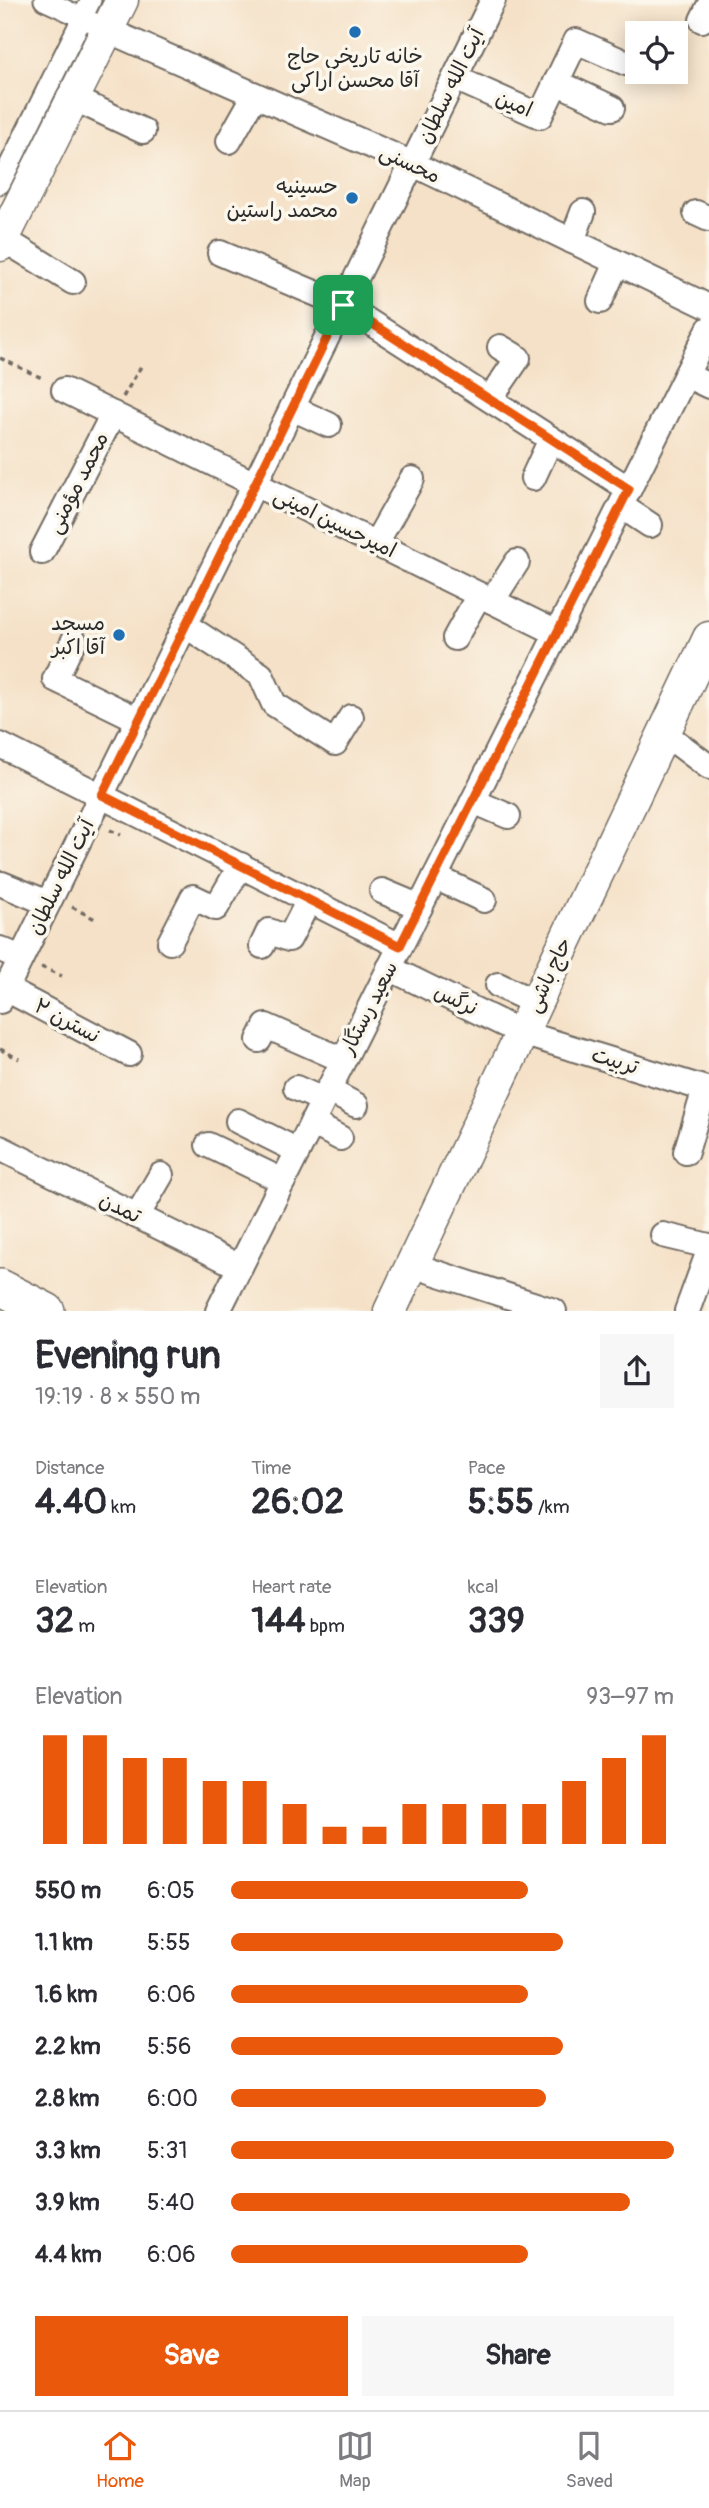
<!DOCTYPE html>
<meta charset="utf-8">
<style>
:root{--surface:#fff;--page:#f7f7f7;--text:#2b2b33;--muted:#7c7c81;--line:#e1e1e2;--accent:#ea580c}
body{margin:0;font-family:Pangolin,"Playpen Sans Arabic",sans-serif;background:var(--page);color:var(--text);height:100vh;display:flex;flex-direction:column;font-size:26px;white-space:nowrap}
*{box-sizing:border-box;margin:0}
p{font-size:23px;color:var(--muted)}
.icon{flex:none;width:38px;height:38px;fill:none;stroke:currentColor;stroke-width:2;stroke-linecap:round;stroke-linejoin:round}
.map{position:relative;height:1311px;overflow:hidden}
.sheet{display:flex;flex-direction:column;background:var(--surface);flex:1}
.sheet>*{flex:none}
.buttons{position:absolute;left:625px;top:21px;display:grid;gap:14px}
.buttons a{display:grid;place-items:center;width:63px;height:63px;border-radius:0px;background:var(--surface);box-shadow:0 4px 18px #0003;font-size:35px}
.pin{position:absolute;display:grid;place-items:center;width:60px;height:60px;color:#fff;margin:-30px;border-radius:14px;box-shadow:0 4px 10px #0006}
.round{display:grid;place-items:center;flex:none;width:74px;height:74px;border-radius:0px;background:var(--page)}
.head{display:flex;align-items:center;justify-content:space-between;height:119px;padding:0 35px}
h1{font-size:38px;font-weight:700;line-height:52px}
.metrics{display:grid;grid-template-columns:repeat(3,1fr);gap:10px;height:119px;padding:7px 35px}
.metrics div{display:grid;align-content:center}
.metrics b{font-size:35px;font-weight:700}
.metrics small{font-size:19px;font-weight:400}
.metrics p{font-size:19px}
.chart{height:196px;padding:14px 35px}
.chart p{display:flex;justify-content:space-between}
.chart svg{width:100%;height:126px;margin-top:7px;stroke:var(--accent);stroke-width:6}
.primary-button{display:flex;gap:14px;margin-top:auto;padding:14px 35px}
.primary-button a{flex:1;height:80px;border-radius:0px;background:var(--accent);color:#fff;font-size:28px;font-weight:700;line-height:80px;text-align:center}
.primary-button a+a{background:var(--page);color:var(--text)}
ul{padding:0 35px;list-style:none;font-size:23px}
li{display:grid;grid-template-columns:112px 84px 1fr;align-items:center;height:52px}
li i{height:18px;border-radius:9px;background:var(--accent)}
.menu{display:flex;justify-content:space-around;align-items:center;height:98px;border-top:2px solid var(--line);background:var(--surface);font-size:19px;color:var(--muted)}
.menu a{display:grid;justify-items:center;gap:4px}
.menu .active{color:var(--accent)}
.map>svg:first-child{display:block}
</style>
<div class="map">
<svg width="709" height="1311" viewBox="0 0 709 1311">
<rect width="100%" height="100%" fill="#fbf7ec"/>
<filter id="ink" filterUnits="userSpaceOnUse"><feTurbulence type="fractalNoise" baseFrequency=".0143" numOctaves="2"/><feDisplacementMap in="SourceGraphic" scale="14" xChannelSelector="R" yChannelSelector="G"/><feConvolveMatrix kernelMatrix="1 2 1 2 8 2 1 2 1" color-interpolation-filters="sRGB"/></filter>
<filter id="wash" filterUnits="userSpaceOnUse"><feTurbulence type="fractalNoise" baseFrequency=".00686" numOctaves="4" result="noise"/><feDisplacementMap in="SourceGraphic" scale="28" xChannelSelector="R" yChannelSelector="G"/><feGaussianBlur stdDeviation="1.57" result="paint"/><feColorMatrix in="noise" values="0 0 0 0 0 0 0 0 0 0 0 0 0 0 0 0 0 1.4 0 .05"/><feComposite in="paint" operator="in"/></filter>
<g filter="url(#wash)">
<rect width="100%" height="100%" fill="#f5e1c7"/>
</g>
<g filter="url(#ink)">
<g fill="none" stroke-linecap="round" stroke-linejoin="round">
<defs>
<g id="pedestrian">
<polyline points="44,0 94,23"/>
<polyline points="0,184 91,0"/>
</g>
<g id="minor">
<polyline points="702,20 709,6"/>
<polyline points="107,30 413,164 709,307"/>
<polyline points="455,78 540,116 576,41 626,63"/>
<polyline points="556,82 612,108"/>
<polyline points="73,98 143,131"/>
<polyline points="229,141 255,95"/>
<polyline points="696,213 709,219"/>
<polyline points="3,239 73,282"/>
<polyline points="572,241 583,212"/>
<polyline points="220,253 343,305 629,489"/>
<polyline points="600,301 617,263"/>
<polyline points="686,375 709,386"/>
<polyline points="64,390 557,633"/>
<polyline points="490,399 518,358 500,347"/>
<polyline points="292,408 329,425"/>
<polyline points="533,478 551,439"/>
<polyline points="621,506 650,525"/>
<polyline points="376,543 412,479"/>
<polyline points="42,552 113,414"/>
<polyline points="492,601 517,562"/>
<polyline points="185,625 261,675 274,704 335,743 351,717"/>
<polyline points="455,638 479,595"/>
<polyline points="74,640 55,679 139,720"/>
<polyline points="664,733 709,767"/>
<polyline points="0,745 400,946"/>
<polyline points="473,801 508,816"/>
<polyline points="435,877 484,900"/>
<polyline points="2,884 48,903"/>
<polyline points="382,891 420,907"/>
<polyline points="170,942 193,897 216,908 241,865"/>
<polyline points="262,946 269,931 289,939 309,900"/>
<polyline points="0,949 21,958"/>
<polyline points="389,968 522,1033 709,1090"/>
<polyline points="498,985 536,1003"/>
<polyline points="6,989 129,1054"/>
<polyline points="0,1001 493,0"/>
<polyline points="259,1040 266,1026 343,1060"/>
<polyline points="296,1088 323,1100"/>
<polyline points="328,1090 356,1105"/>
<polyline points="238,1121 298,1151"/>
<polyline points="312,1123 340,1138"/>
<polyline points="208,1145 283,1181"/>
<polyline points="0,1148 240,1267"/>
<polyline points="686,1152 705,1089"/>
<polyline points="137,1216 161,1175"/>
<polyline points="663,1235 709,1246"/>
<polyline points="412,1265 554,1311"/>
<polyline points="218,1311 709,329"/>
<polyline points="687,1311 709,1251"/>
</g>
<g id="tertiary">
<polyline points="0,245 122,0"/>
<polyline points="390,1311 709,638"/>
</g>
<polyline id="secondary" points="0,1287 47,1311"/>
</defs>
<use href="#pedestrian" stroke="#726b62" stroke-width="23"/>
<use href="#minor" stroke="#726b62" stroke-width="28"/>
<use href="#tertiary" stroke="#726b62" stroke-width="35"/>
<use href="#secondary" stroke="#726b62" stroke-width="38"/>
<g stroke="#726b62" stroke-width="3.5" stroke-dasharray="5 5" stroke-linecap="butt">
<polyline points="0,358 44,379"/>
<polyline points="123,397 143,363"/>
<polyline points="110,830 121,835"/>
<polyline points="72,907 95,919"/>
<polyline points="41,967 62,976"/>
<polyline points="0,1049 19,1059"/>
</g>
<use href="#pedestrian" stroke="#fff" stroke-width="19"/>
<use href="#minor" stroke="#fff" stroke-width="24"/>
<use href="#tertiary" stroke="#fff" stroke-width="32"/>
<use href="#secondary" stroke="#fff" stroke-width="35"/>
</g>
</g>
<g fill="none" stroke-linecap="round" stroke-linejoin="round" filter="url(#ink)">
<defs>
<polygon id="route" points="343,305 629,489 400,946 102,795"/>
</defs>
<use href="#route" stroke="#fff" stroke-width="14"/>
<use href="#route" stroke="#ea580c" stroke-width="9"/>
</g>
<g fill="#1f6fb2" stroke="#fbf7ec" stroke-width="2.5">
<circle cx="355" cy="32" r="7"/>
<circle cx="352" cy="198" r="7"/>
<circle cx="119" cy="635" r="7"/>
</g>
<g text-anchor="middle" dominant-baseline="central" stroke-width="7" stroke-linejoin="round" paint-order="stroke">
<g font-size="21" fill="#2b2b2b" stroke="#fbf7ec" text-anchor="end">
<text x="355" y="56" text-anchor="middle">خانه تاریخی حاج<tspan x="355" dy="24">آقا محسن اراکی</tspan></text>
<text x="338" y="186">حسینیه<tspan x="338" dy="24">محمد راستین</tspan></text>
<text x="105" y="623">مسجد<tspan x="105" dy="24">آقا اکبر</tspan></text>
</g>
<g font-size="21" fill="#2b2b2b" stroke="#fbf7ec">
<text transform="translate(451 86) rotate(-64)">آیت الله سلطان</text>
<text transform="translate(514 104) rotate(23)">امین</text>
<text transform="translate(410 164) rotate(25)">محسنی</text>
<text transform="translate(78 483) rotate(-63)">محمد مؤمنی</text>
<text transform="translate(335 523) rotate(26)">امیرحسین امینی</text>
<text transform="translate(61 877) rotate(-64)">آیت الله سلطان</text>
<text transform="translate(549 975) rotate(-65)">حاج باشی</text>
<text transform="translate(456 1000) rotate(26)">نرگس</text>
<text transform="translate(369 1008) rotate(-63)">سعید رستگار</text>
<text transform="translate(67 1021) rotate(28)">نسترن ۲</text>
<text transform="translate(615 1061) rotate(17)">تربیت</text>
<text transform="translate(120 1208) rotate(26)">تمدن</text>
</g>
</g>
</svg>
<div class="buttons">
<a><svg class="icon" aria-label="locate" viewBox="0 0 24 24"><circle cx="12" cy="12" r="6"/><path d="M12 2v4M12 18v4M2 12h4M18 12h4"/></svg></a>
</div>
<div class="pin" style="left:343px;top:305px;background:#1e9e55"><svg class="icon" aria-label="arrive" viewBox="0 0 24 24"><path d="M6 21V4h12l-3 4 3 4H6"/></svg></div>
</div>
<section class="sheet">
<div class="head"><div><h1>Evening run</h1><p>19:19 · 8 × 550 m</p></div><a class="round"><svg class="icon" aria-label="share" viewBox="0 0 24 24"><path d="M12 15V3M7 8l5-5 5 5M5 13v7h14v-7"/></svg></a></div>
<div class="metrics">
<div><p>Distance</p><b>4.40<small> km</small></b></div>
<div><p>Time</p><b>26:02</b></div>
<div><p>Pace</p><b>5:55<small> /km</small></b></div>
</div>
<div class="metrics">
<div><p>Elevation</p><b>32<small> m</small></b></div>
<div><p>Heart rate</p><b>144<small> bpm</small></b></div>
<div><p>kcal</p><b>339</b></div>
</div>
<div class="chart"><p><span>Elevation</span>93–97 m</p>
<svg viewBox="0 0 160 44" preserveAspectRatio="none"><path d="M5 44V6M15 44V6M25 44V14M35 44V14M45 44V22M55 44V22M65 44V30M75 44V38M85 44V38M95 44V30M105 44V30M115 44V30M125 44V30M135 44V22M145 44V14M155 44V6"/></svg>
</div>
<ul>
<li><b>550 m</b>6:05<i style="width:67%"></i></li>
<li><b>1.1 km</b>5:55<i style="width:75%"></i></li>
<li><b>1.6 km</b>6:06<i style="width:67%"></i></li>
<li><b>2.2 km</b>5:56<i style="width:75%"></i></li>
<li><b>2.8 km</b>6:00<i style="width:71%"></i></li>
<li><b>3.3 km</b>5:31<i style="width:100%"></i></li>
<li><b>3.9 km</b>5:40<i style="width:90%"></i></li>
<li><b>4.4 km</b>6:06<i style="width:67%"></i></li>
</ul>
<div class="primary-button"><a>Save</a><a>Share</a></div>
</section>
<nav class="menu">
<a class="active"><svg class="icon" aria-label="home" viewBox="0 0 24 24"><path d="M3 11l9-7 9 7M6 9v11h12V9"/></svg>Home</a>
<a><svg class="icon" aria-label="map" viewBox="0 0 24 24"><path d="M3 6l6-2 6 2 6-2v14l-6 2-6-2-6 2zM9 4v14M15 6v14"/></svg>Map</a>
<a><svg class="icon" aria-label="saved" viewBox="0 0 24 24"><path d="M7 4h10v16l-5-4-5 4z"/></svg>Saved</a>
</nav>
